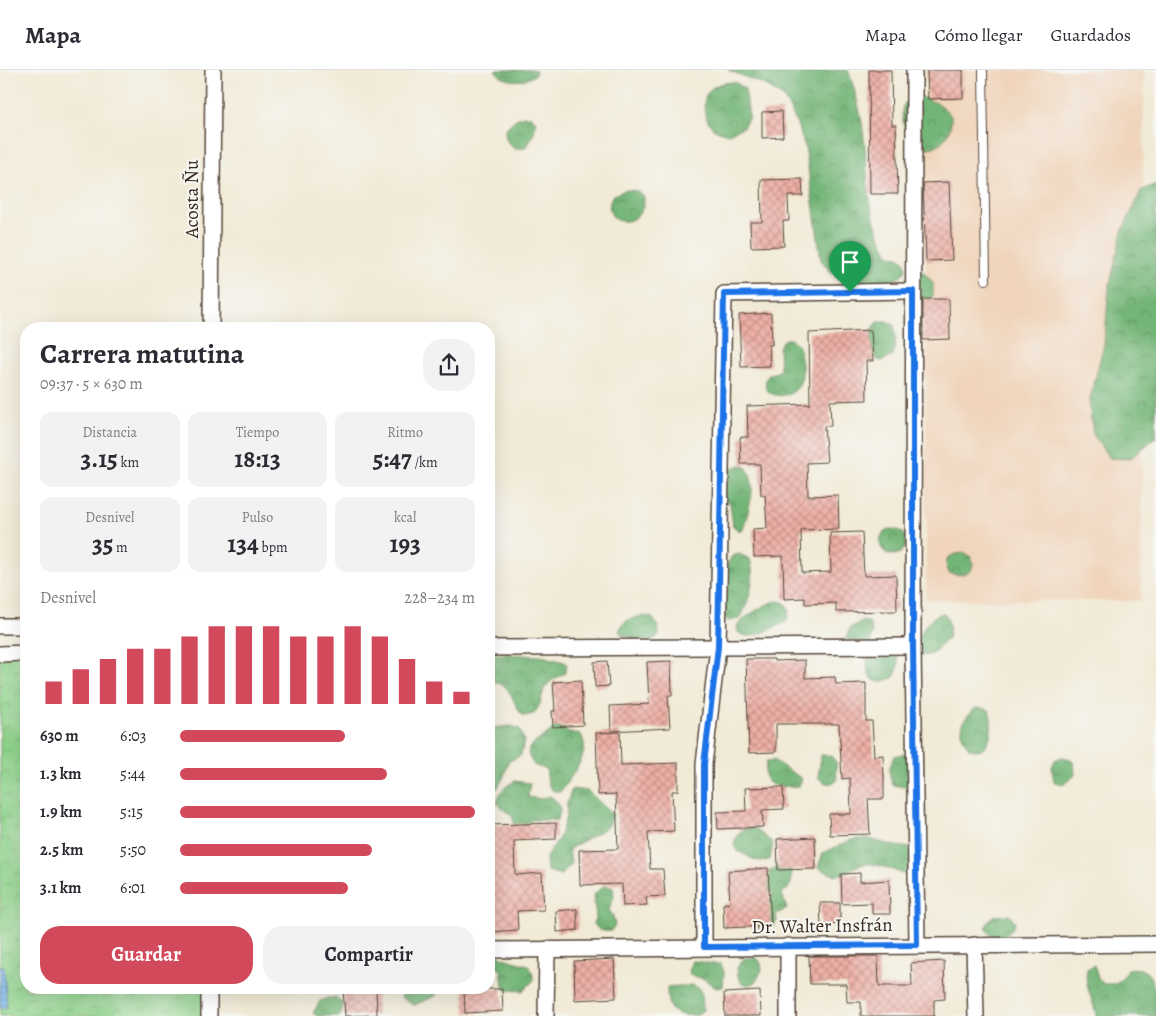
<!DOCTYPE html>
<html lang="es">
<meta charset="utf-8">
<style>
:root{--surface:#fff;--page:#f2f2f3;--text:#2b2b33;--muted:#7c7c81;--line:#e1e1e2;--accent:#d1495b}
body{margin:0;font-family:Alegreya,serif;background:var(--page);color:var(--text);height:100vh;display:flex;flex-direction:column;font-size:19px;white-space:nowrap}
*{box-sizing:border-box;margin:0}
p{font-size:16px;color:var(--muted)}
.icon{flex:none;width:28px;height:28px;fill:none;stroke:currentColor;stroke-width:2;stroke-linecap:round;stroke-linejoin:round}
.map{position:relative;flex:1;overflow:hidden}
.details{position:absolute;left:20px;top:252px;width:475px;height:672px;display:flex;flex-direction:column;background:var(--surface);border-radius:20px;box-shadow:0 5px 20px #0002}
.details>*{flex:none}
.pin{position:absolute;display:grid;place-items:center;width:42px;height:42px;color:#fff;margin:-51px -21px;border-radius:50% 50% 50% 0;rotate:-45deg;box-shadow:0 0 5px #0007}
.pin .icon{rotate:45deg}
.round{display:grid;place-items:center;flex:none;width:52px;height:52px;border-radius:20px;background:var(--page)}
.summary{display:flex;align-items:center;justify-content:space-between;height:85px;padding:0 20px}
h1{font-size:28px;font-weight:700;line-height:38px}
.metrics{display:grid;grid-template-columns:repeat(3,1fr);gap:8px;height:85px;padding:5px 20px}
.metrics div{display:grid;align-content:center;border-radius:12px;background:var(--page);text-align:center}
.metrics b{font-size:25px;font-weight:700}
.metrics small{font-size:14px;font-weight:400}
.metrics p{font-size:14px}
.chart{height:140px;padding:10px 20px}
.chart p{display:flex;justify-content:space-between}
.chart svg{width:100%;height:90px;margin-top:5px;stroke:var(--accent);stroke-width:6}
.action{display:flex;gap:10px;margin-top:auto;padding:10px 20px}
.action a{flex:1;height:58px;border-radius:20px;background:var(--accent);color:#fff;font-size:20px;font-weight:700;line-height:58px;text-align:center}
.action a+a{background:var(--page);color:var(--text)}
ul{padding:0 20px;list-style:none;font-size:16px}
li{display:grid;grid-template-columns:80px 60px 1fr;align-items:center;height:38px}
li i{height:12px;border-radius:6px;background:var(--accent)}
header{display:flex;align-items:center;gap:30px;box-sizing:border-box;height:70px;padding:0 25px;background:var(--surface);border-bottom:1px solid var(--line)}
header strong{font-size:24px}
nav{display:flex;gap:28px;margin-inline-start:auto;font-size:18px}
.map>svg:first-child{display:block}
</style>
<header>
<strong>Mapa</strong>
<nav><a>Mapa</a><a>Cómo llegar</a><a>Guardados</a></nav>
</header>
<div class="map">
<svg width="1156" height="946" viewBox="0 0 1156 946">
<defs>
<pattern id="forest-crowns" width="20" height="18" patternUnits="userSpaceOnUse" patternTransform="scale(1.25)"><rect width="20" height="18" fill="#73b577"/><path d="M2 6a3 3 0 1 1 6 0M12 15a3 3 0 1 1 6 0" fill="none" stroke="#609361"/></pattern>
<pattern id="park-crowns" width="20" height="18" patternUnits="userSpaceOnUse" patternTransform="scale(1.25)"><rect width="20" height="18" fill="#8fd38b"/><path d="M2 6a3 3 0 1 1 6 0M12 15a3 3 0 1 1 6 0" fill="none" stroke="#7cb578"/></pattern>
<pattern id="water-rules" width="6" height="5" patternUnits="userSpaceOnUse" patternTransform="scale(1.25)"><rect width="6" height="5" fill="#7ab7ec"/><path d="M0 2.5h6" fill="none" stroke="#6595bf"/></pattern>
<pattern id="building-cross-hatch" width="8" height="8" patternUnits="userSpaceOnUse" patternTransform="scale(1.25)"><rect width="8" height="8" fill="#eeb0a7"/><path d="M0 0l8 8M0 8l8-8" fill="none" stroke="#c28f87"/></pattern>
</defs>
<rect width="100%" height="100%" fill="#f6f6f2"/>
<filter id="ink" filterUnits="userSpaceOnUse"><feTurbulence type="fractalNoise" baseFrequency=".02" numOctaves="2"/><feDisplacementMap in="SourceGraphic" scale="10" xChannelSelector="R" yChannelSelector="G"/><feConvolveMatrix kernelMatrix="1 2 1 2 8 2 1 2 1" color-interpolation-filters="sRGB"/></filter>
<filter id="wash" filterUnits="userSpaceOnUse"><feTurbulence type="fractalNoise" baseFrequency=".0096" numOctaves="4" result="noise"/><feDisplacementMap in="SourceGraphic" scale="20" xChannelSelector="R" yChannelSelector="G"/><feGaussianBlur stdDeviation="1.12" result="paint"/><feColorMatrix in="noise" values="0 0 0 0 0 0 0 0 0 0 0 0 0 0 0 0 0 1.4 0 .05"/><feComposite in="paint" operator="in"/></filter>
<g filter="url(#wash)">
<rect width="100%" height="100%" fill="#f1ead6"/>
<polygon fill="#f0d5bc" points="926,0 1144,0 1141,531 926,530"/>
<g fill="url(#forest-crowns)" stroke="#57704a">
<path d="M 495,0 L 536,0 L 535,5 C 522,13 504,13 495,0 Z"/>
<path d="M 728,0 L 848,0 C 855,20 860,40 863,60 C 869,104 865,145 889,184 L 903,189 C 919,215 862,215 848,211 C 836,209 828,199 821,190 L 805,76 L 794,47 L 784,28 L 765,15 Z"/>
<path d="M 735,12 L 745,19 L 749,47 L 743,57 L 728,64 C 723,62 717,61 713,58 C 703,48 700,28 712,18 C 719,13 727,12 735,12 Z"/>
<path d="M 919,26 L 941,35 L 951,46 C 951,50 951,55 950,58 C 947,70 933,83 920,76 C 904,66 890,29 919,26 Z"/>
<path d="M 524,46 L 531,46 L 536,52 C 535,62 531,71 525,78 L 515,79 C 507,73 505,69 505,59 L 516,49 Z"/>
<polygon points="1156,114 1156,367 1130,389 1109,388 1093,364 1089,333 1104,274 1109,218 1122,162 1141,121"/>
<path d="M 625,120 L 637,121 L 644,126 C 646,161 598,158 612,126 Z"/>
<polygon points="923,201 933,213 933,226 919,233 902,217 909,204"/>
<path d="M 880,251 L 887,251 L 894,255 L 896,268 L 893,286 L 881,291 L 876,289 C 871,278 867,257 880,251 Z"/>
<path d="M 787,269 L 791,269 L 799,276 C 801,288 805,304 799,315 C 791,332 754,328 769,304 L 778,302 L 780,299 L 779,278 L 782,271 Z"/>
<path d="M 741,395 L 746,397 C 759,416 748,439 743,460 L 740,461 L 733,456 L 730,433 L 724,429 L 725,405 L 730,399 Z"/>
<circle cx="893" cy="472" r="13"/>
<path d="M 964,483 L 971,487 L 973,494 L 971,501 C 963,505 957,506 949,503 C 942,488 950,484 964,483 Z"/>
<path d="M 739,484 L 750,489 C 756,508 749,532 740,549 L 728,551 L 725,548 L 726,497 L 732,486 Z"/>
<path d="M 778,531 L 785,533 L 789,540 L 787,551 L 784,553 C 769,558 752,573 738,562 L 737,556 C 744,547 767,532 778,531 Z"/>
<path d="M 944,543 C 950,550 950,560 948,568 L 932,584 L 920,586 C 919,581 917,574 919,569 C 922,558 932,545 944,543 Z"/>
<path d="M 641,546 L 651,547 C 657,553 659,556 659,565 L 653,570 L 634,570 L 629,567 L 622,565 L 619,561 C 623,550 631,549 641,546 Z"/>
<path d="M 862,551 L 869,552 C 873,561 873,565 869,574 L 846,569 L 850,558 Z"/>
<path d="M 894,580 C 900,588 899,598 894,607 C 875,617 867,610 867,590 L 872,583 Z"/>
<path d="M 506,584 L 541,586 L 565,592 L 567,595 L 565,603 L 551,611 L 544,619 L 540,634 L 534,644 L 523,646 C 511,633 512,610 489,612 L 489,585 Z"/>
<path d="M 976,638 L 982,638 L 989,640 C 993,651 993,679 977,680 C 974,680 971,679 969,678 C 957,663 961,649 976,638 Z"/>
<polygon points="510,656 519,658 524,670 521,685 508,692 504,706 497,719 489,717 489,659 491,658"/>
<path d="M 554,658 L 562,658 L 568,663 L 580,664 C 594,682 570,707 560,722 C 546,722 548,710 546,699 L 535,696 C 521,678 532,676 544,666 C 548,663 551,661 554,658 Z"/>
<polygon points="909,683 921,690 923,698 919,712 906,717 892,715 889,700 894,686"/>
<path d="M 821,685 L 831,686 L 836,692 L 837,711 C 828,715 824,714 818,707 Z"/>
<path d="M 1062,687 L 1071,689 L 1074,694 L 1075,705 C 1068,712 1064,716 1054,712 L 1052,697 L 1055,690 Z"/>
<path d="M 774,690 C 783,698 793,702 802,709 L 799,716 C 778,717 759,719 767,691 Z"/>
<path d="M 515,711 L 530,713 L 528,727 L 542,729 L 550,726 C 560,733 563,739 557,750 L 532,750 L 528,753 L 526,764 L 515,756 L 512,746 L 497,733 C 499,722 505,716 515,711 Z"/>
<polygon points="572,719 588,721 613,745 606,758 569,779 571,794 561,805 547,801 546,787 559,768 566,747 567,733"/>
<path d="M 746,758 L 754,758 L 773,773 L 770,789 C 758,795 749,786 737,781 L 734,775 C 736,766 738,762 746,758 Z"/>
<path d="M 866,768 L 895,776 L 910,778 L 924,782 L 924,797 L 913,807 C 900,803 885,796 871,794 C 846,792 848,817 818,797 L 823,783 L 851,770 Z"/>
<path d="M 780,796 L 790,797 C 792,806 793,813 787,820 L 783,821 L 782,824 L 787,839 L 776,844 L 777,851 L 772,858 L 755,858 L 752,856 L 773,825 L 768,819 L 768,801 Z"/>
<path d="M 605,815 L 613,818 L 614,826 L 609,840 L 613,846 L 615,855 L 611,861 C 602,862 598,860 593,853 L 596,846 L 593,825 Z"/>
<path d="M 1009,845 L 1015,851 C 1013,866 995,874 986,859 L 988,852 L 993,846 Z"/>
<polygon points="495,883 506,889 528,895 532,901 534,910 523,921 506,920 503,915 501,899 489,897 489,886"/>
<polygon points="744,888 757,888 761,893 762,900 755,913 748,915 742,913 738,906 737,898"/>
<path d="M 692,891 C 702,891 711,895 721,894 L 724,902 L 723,917 L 716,918 L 704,909 L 690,905 L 689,898 Z"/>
<path d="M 1094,895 L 1098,908 L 1104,914 C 1117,915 1122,910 1128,899 C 1156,893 1156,925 1156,946 L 1096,946 C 1094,930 1083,915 1087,899 Z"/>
<path d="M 692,915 L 699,918 L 702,925 L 703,940 L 697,945 C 672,946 667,942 667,917 Z"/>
<polygon points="402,919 436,919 436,926 414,935 401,927"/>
<polygon points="328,928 337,928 343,934 342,941 340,946 317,946 313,943 320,931"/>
</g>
<polygon fill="url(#park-crowns)" stroke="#657e54" points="26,583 26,919 205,919 205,946 0,946 0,584"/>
<polygon fill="url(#water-rules)" stroke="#5a7085" points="0,896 4,896 7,938 0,938"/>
<g id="blocks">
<g fill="url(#building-cross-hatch)">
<polygon points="869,0 891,0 892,55 896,55 898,124 870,124"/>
<polygon points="927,0 963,0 963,28 928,29"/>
<polygon points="782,41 783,67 762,68 762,42"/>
<polygon points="802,109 803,126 788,126 789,151 783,151 784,176 751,177 750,152 762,152 761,110"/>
<polygon points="949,112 952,190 926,191 923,113"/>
<polygon points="923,229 949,229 950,269 923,270"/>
<polygon points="771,243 772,275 769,275 770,296 741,297 739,245"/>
<polygon points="871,260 873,291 866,291 867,330 830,331 831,356 824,356 827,392 807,393 808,426 838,425 839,459 801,460 802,503 831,502 830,463 862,462 864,506 896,505 897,541 836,542 836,533 805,534 805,528 784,529 783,486 754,487 753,459 767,458 765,425 761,425 760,394 741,394 740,367 748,367 747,336 810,334 809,263"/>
<polygon points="746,589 774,589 774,591 805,590 805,608 835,607 836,614 866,613 866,651 872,651 874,686 883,685 884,707 884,729 868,729 870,764 830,765 829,744 851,744 850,708 842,709 839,654 776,654 776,682 749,683"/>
<polygon points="607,591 609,616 595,617 594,592"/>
<polygon points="671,591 672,625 668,625 670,658 611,661 610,636 649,634 647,592"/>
<polygon points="581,610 583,655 553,657 552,641 555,641 553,612"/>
<polygon points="620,662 621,695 678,693 678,721 672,721 674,761 648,762 650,799 663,799 665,826 646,827 647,835 623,836 622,814 580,815 579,780 618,779 616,724 598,725 596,663"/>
<polygon points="783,717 784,739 762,740 763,757 718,759 717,742 746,741 745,718"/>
<polygon points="556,753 556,769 514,771 515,805 542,803 544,840 517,841 518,860 489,862 489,755"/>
<polygon points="815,767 816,799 778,800 777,769"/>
<polygon points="768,798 771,856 724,858 723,834 730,833 728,801"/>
<polygon points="860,803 860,812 889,810 890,844 872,844 872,833 842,834 841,804"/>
<polygon points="820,833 840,833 840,854 821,855"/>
<polygon points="577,839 578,860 557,862 556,841"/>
<polygon points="809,886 878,886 879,916 912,916 911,893 944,891 945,929 934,930 934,946 861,946 861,932 847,932 846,914 810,914"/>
<polygon points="614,889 616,928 575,930 574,891"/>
<polygon points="343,919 376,919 377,945 345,946"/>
<polygon points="464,919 502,919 503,941 465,943"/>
<polygon points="760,921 761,946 725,946 724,923"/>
</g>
</g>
</g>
<g filter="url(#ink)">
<use href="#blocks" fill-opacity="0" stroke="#56473a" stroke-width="1"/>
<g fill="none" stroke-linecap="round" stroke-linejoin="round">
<defs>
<polyline id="lane" points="983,0 986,210"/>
<g id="street">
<polyline points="914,0 913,576 917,875"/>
<polyline points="211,259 213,0"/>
<polyline points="0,556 26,556"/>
<polyline points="489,578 913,576"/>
<polyline points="0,584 26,583"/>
<polyline points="974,875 976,946"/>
<polyline points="788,876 788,946"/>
<polyline points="704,877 704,694 718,577 724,224 913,221"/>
<polyline points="489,880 1156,874"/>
<polyline points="209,919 209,946"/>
<polyline points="546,946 547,879"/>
</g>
</defs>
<use href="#lane" stroke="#56473a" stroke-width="10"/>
<use href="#street" stroke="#56473a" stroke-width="18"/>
<use href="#lane" stroke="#fff" stroke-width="8"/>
<use href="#street" stroke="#fff" stroke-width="15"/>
</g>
</g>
<g fill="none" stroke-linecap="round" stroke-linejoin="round" filter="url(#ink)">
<defs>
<polygon id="route" points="913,221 913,576 917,875 704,877 704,694 718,577 724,224"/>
</defs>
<use href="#route" stroke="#fff" stroke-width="10"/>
<use href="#route" stroke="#1a73e8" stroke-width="6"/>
</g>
<g text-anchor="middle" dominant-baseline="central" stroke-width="4" stroke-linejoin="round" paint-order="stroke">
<g font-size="19" fill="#3b2a1e" stroke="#f6f6f2">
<text transform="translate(192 129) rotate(-90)">Acosta Ñu</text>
<text transform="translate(822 856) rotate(-1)">Dr. Walter Insfrán</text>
</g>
</g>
</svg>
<div class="pin" style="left:850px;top:222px;background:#1e9e55"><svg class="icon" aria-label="arrive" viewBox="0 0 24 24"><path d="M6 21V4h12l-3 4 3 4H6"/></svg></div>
<section class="details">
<div class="summary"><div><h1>Carrera matutina</h1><p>09:37 · 5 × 630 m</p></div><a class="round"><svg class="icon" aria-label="share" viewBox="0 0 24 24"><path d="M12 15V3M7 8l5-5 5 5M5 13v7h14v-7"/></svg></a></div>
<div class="metrics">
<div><p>Distancia</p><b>3.15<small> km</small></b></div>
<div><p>Tiempo</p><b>18:13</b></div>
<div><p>Ritmo</p><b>5:47<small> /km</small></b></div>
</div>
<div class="metrics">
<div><p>Desnivel</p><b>35<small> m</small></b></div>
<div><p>Pulso</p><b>134<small> bpm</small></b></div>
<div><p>kcal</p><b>193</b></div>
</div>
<div class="chart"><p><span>Desnivel</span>228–234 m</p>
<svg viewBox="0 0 160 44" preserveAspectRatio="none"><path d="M5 44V33M15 44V27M25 44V22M35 44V17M45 44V17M55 44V11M65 44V6M75 44V6M85 44V6M95 44V11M105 44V11M115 44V6M125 44V11M135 44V22M145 44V33M155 44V38"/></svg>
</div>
<ul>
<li><b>630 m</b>6:03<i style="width:56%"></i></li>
<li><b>1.3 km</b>5:44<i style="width:70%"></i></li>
<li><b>1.9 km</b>5:15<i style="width:100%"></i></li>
<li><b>2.5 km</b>5:50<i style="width:65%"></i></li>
<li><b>3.1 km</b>6:01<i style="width:57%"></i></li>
</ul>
<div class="action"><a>Guardar</a><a>Compartir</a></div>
</section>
</div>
